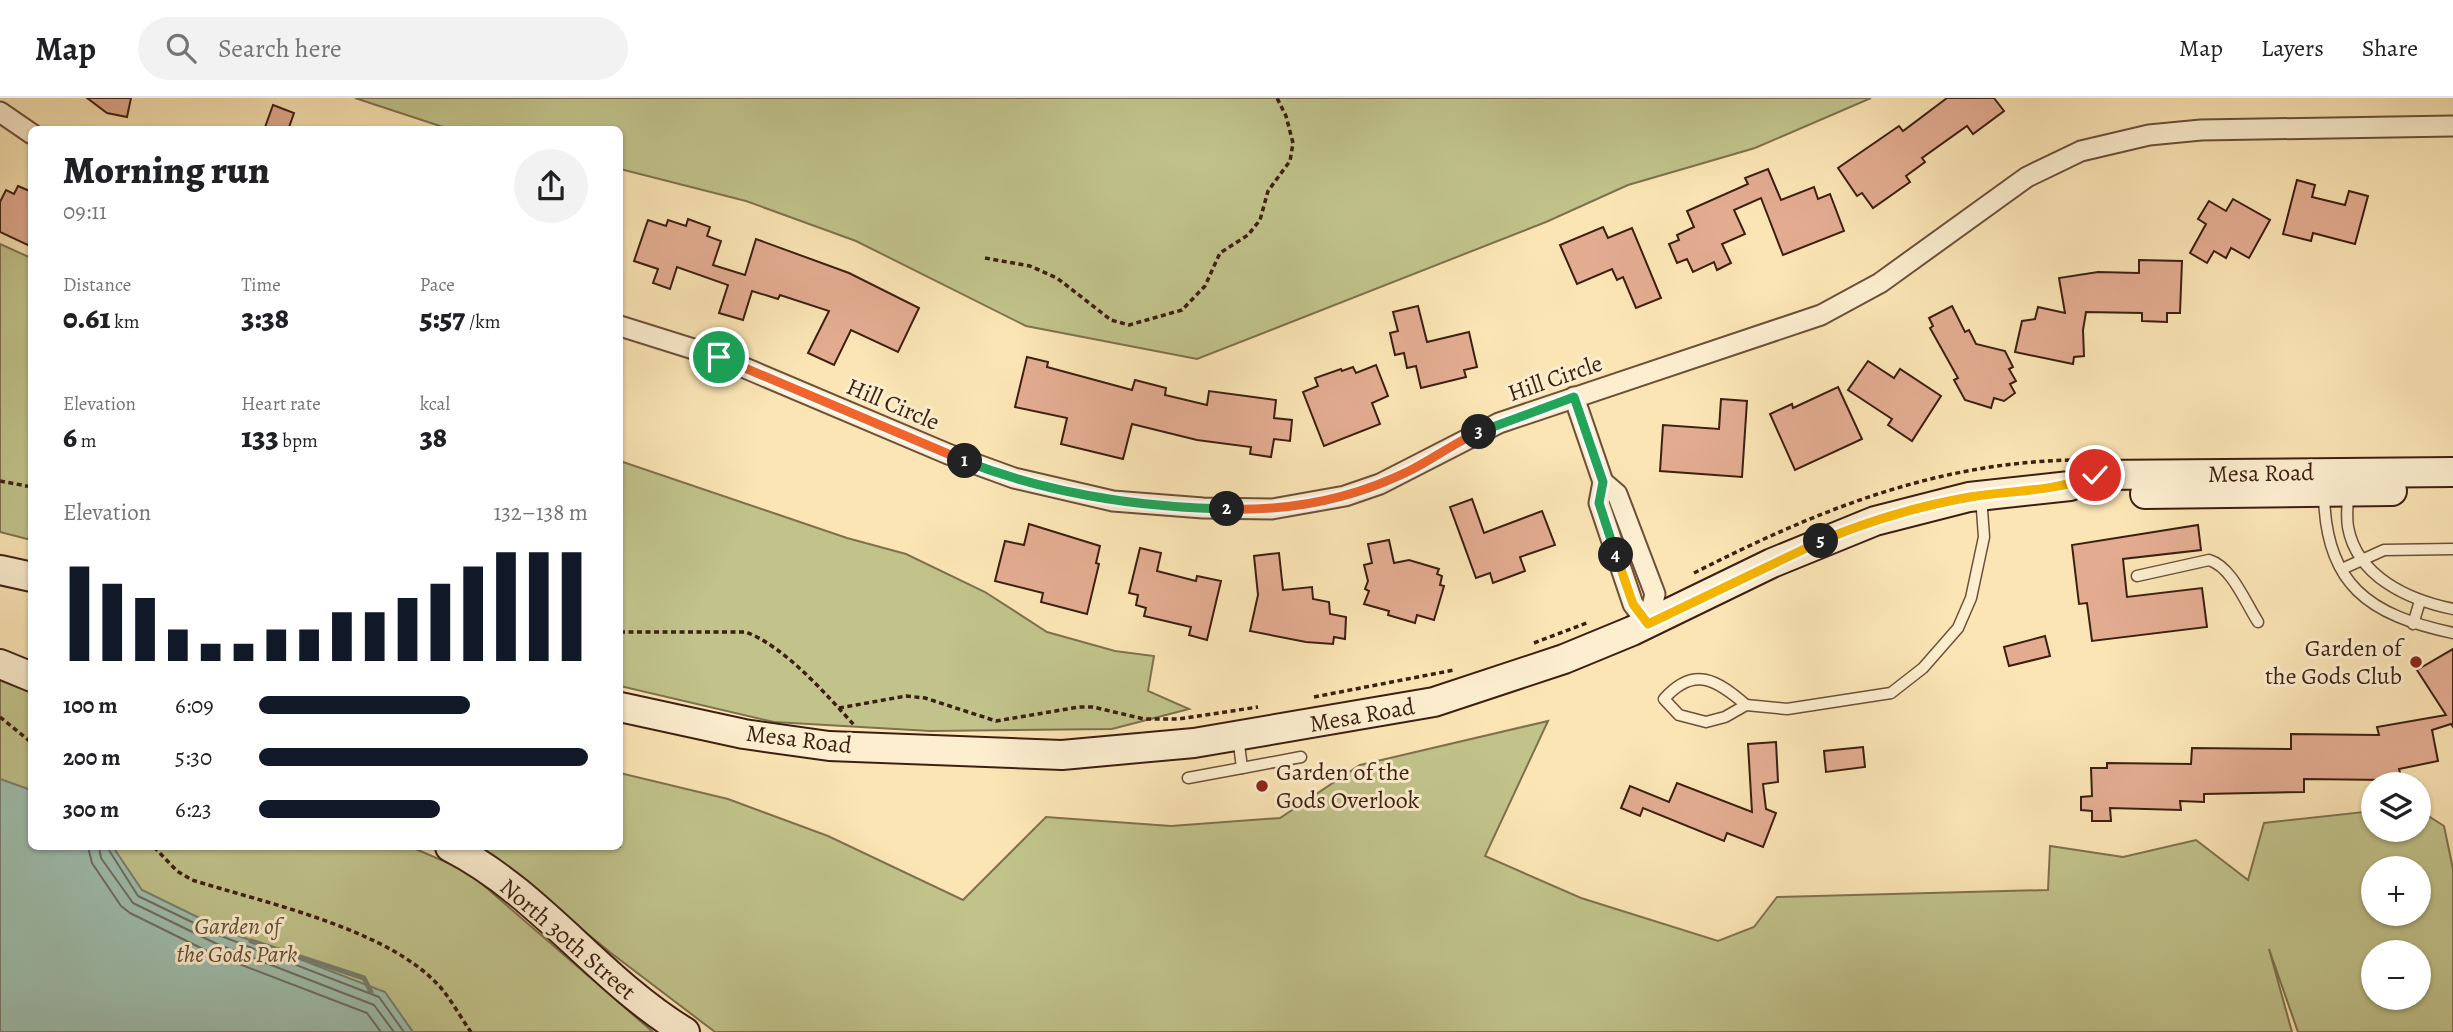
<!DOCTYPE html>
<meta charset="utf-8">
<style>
:root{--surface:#fff;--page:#f2f2f2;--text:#202124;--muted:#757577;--line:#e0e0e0;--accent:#111827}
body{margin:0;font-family:Alegreya,serif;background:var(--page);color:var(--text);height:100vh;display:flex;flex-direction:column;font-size:26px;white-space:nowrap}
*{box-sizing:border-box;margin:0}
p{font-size:23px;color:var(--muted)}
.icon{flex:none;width:38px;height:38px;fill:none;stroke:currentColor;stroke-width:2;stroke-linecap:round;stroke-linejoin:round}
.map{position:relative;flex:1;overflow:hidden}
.sheet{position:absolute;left:28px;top:28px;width:595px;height:724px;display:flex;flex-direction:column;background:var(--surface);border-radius:10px;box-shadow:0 2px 5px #0004}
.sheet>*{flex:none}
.buttons{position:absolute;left:2361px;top:674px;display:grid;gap:14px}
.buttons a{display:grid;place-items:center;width:70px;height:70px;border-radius:50%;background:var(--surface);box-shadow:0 2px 5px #0004;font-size:35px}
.pin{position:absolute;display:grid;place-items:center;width:60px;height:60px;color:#fff;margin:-30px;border:4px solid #fff;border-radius:50%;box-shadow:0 2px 7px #0007}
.km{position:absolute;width:35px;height:35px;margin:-18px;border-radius:50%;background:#222;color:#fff;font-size:19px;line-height:35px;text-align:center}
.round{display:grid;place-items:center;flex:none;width:74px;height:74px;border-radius:37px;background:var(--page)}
.summary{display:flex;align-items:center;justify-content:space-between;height:119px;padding:0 35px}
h1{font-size:38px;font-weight:800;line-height:52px}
.figures{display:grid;grid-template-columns:repeat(3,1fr);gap:10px;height:119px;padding:7px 35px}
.figures div{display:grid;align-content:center}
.figures b{font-size:30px;font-weight:800}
.figures small{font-size:19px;font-weight:400}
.figures p{font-size:19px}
.chart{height:196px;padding:14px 35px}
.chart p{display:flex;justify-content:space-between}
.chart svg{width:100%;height:126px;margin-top:7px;stroke:var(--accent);stroke-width:6}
ul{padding:0 35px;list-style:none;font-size:23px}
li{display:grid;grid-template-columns:112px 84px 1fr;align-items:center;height:52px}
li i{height:18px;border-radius:9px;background:var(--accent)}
header{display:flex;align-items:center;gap:42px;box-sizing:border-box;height:98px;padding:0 35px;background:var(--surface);border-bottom:2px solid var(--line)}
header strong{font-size:33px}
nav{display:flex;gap:38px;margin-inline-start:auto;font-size:24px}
.search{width:490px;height:63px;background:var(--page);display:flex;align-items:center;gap:18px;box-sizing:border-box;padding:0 24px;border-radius:38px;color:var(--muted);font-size:26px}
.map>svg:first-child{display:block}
</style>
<header>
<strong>Map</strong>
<div class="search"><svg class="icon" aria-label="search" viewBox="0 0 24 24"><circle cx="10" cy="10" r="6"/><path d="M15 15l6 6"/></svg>Search here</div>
<nav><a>Map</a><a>Layers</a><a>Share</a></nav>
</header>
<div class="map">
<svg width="2453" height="934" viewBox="0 0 2453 934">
<rect width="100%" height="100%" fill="#fbe5b5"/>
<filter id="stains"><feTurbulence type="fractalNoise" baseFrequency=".00286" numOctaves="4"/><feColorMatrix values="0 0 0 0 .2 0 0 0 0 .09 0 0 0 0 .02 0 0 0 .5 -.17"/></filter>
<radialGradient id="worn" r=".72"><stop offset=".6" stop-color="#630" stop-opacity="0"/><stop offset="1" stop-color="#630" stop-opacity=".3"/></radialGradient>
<g fill="#c1c38b" stroke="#7f714e" stroke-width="2" fill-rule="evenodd">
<polygon points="355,0 1871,0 1755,50 1628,87 1546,124 1197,261 1026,228 856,143 746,103 620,71 620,32 449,31"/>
<polygon points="0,146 31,160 31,442 0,434"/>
<polygon points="620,363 847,440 906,456 985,494 1047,534 1115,553 1154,558 1148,593 1189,611 1112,631 930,633 774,624 620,588"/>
<polygon points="0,580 31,593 32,749 411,749 467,773 653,934 0,934"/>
<path d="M 1548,623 L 1485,758 L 1581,800 L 1718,843 L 1754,829 L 1777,799 L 2048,792 L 2050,748 L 2123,759 L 2196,742 L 2248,782 L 2264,725 L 2373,713 L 2373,732 L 2418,732 L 2419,712 L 2444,728 L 2453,771 L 2453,934 L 2298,934 L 2269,851 L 2292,934 L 715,934 L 611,855 L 481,749 L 620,749 L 620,675 L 728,701 L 828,738 L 963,802 L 1046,719 L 1171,728 L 1280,720 L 1360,667 ZM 2373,770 L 2418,770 L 2418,816 L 2373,816 ZM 2373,854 L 2418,854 L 2418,900 L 2373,900 Z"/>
</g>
<polygon fill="#9fbfaf" stroke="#787f70" stroke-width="2" points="0,681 31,692 32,749 113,749 142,792 224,832 385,894 413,934 0,934"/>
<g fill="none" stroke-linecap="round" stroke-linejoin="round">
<g stroke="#6e6f60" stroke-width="2">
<polyline points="88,749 92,765 121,808 130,815 213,856 367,915 381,934"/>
<polyline points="99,749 101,760 133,805 217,846 374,907 394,934"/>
<polyline points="107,749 138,798 221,838 379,899 404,934"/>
</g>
<polyline stroke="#787f70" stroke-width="5" points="251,843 364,880 371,894"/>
</g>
<g fill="#e3ac91" stroke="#3d1f11" stroke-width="2">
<polygon points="87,0 131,0 127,19 107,15"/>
<polygon points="1947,0 1994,0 2004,13 1973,36 1967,28 1922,60 1925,64 1906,78 1910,84 1873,110 1862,95 1857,98 1838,70 1899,28 1903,33"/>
<polygon points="273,7 294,15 288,32 264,32"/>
<polygon points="1768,71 1781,102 1814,89 1818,101 1830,96 1844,133 1783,157 1761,100 1734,112 1745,136 1722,146 1731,165 1717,172 1714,164 1693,174 1687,161 1677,165 1669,146 1679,142 1677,137 1694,129 1687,113 1748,86 1745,80"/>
<polygon points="2297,82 2315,87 2312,99 2345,107 2349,93 2368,98 2355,146 2313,135 2311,143 2283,136"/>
<polygon points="18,88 32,94 32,149 0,134 0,104 6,92 14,96"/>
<polygon points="2233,101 2270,122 2249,160 2231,150 2226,160 2214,153 2207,165 2190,155 2206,126 2198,121 2209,103 2226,113"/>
<polygon points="688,121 710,129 707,138 721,143 713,167 745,177 756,141 849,175 919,210 898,254 851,232 834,267 808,255 829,213 780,197 778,201 752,193 743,222 719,215 728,187 677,169 670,191 653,185 658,171 634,163 648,122 666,128 668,122 686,128"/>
<polygon points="1603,129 1608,140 1632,130 1661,200 1636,210 1623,179 1617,182 1612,171 1577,186 1560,147"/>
<polygon points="2139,162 2182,163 2180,215 2167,215 2167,224 2142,223 2142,215 2086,214 2083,232 2084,258 2074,259 2073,266 2015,254 2022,223 2035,221 2038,209 2065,215 2059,180 2098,174 2139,175"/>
<polygon points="1418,208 1427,244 1469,234 1477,269 1464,272 1466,279 1421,290 1416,268 1407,270 1404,255 1395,257 1390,235 1398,233 1393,214"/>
<polygon points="1952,208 1965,234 1969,232 1976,246 2005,253 2013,269 2009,271 2016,283 2010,286 2015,295 2004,303 1994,300 1991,310 1965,302 1954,282 1958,280 1930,230 1933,228 1929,220"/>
<polygon points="1027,259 1048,264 1047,269 1132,292 1135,282 1166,290 1165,297 1207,307 1209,293 1276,302 1274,320 1292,322 1290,343 1274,341 1271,359 1250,356 1251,349 1197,342 1132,326 1123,361 1061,346 1067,320 1015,309"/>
<polygon points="1868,263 1894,280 1900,271 1941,298 1912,343 1888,327 1892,321 1848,292"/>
<polygon points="1376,267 1388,298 1372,305 1380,326 1324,348 1303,294 1318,288 1315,280 1341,271 1342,273 1353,269 1356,275"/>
<polygon points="1838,289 1862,341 1795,372 1770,316 1792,306 1793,310"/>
<polygon points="1721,301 1747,303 1742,379 1660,373 1663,327 1719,331"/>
<polygon points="1472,401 1484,435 1542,413 1555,447 1520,459 1525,473 1493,485 1490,475 1476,480 1450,409"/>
<polygon points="1029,426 1100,448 1096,465 1099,466 1087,516 1041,504 1043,495 995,483 1005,443 1024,447"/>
<polygon points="2198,427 2201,452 2123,461 2127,499 2202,490 2207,529 2092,543 2087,505 2079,506 2072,447"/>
<polygon points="1389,442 1394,465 1409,462 1439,471 1437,476 1442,478 1440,487 1444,488 1434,522 1417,517 1415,525 1388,517 1389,513 1364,506 1369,493 1365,491 1368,483 1364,467 1372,465 1368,446"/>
<polygon points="1140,450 1161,455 1157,473 1196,483 1197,478 1221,483 1207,542 1189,537 1191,529 1144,518 1146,510 1136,507 1138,497 1129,495"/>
<polygon points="1279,455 1283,492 1312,489 1313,501 1329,504 1330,516 1346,519 1345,541 1334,539 1333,546 1306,544 1250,533 1258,497 1254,458"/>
<polygon points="2045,538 2050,558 2009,568 2004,549"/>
<polygon points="2453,551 2453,629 2451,626 2432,632 2438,663 2399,671 2401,678 2386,682 2304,681 2304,694 2204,696 2204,704 2180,703 2181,712 2110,710 2111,723 2092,723 2092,713 2081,712 2081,699 2092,698 2091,670 2107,670 2107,665 2191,666 2192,650 2291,651 2291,636 2379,637 2377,629 2446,617 2417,572"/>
<polygon points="1776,644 1778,684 1763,686 1766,711 1776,715 1763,749 1727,735 1724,743 1643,710 1640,718 1621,710 1630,688 1669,704 1677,685 1752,714 1748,646"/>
<polygon points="1863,649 1865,669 1826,674 1824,653"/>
</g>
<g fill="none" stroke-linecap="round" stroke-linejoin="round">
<defs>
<g id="lane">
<path d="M 2324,395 C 2325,487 2369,517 2453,535"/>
<path d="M 2348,396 C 2348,406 2346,418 2348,429 C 2357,479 2409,502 2453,511"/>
<polyline points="2342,471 2384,452 2453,451"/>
<path d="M 2137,478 L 2209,462 C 2232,469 2245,504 2258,524"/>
<polyline points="2413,526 2420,503"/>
<path d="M 1746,607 C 1717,582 1694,567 1664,601 L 1679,617 L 1706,624 L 1725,619 L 1746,607 L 1787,611 L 1891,595 L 1923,570 L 1958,530 L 1971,500 L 1984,439 L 1981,398"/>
<polyline points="1242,670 1301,659"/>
<polyline points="1188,680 1242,670 1238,638"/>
</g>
<g id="street">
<polyline points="0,14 32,36"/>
<polyline points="620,228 719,259 948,356 1014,380 1113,403 1203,410 1272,411 1345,398 1380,386 1499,325 1821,217 1880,185 2027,79 2081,53 2149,37 2201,32 2453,28"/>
<polyline points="1574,299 1603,384 1599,405 1633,506 1648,526"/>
<polyline points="1603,384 1617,396 1655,496 1648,526"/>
</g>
<g id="secondary">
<polyline points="2145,396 2392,393"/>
<polyline points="0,472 32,479"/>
<polyline points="0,566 32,579"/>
<polyline points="620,609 744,636 829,648 1062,657 1194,645 1434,604 1564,561 1632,533 1772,465 1875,423 1969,399 2070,388 2095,377 2453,374"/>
<path d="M 450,749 C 540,795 599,882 685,934"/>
</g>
</defs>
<use href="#lane" stroke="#6c503a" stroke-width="13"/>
<use href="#street" stroke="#6c503a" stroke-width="23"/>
<use href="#secondary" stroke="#3d1f11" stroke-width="32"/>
<g stroke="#3d1f11" stroke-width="3.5" stroke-dasharray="5 3.5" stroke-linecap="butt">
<polyline points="985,160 1030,168 1057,180 1111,222 1129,227 1182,212 1205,188 1220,155 1248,137 1260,122 1268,93 1290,63 1293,45 1286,18 1277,0"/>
<polyline points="0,383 32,389"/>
<path d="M 1694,475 C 1816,413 1933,365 2072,362"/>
<path d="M 620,534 L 746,534 C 785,549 826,596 854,627"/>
<polyline points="1534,545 1589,524"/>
<polyline points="1314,599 1454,572"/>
<polyline points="839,610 906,598 925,600 996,623 1079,609 1093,609 1144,621 1179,621 1258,609"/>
<polyline points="0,619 32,645"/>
<path d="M 154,749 L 177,773 L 192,782 C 265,805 390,831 441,890 C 452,903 461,920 471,934"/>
</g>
<use href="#lane" stroke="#fceecf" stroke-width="10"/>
<use href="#street" stroke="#fceecf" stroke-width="19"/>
<use href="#secondary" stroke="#fceecf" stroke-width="28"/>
</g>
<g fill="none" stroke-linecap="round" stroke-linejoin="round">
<defs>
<polyline id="split-1" points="719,259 965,363"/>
<path id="split-2" d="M 965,363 C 1049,396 1137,409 1227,411"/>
<path id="split-3" d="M 1227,411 C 1291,413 1352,401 1409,373 C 1433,361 1454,345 1479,334"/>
<polyline id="split-4" points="1479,334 1574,299 1603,384 1599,405 1616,457"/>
<polyline id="split-5" points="1616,457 1633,506 1648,526 1821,443"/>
<path id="split-6" d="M 1821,443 C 1868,423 1919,408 1970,399 C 2012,392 2056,394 2095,377"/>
</defs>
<use href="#split-1" stroke="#fff" stroke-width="14"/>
<use href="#split-2" stroke="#fff" stroke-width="14"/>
<use href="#split-3" stroke="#fff" stroke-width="14"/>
<use href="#split-4" stroke="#fff" stroke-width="14"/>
<use href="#split-5" stroke="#fff" stroke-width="14"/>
<use href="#split-6" stroke="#fff" stroke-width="14"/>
<use href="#split-1" stroke="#f0652b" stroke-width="9"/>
<use href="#split-2" stroke="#22a559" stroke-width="9"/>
<use href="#split-3" stroke="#f0652b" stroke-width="9"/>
<use href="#split-4" stroke="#22a559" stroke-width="9"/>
<use href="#split-5" stroke="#f5b400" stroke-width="9"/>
<use href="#split-6" stroke="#f5b400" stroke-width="9"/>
</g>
<g fill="#8f2418" stroke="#fceecf" stroke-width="2.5">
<circle cx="2416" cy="564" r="7"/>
<circle cx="1262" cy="688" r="7"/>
</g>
<g text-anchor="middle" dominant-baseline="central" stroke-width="6" stroke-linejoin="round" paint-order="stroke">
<g font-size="24" fill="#3d1f11" stroke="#fceecf">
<text transform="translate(1555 280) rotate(-19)">Hill Circle</text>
<text transform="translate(893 306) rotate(23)">Hill Circle</text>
<text transform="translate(2261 375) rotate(-1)">Mesa Road</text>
<text transform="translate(1362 617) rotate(-10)">Mesa Road</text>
<text transform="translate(799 641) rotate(7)">Mesa Road</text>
<text transform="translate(568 841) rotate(41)">North 30th Street</text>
</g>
<g font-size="24" fill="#3d1f11" stroke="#fceecf" text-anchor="end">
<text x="2402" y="550">Garden of<tspan x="2402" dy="28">the Gods Club</tspan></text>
<text x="1276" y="674" text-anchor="start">Garden of the<tspan x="1276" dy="28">Gods Overlook</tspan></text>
</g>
<g font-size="24" font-style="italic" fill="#655036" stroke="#fceecf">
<text x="237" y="828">Garden of<tspan x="237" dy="28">the Gods Park</tspan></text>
</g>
</g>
<rect width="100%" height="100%" filter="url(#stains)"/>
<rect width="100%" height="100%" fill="url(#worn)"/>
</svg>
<div class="buttons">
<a><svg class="icon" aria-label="layers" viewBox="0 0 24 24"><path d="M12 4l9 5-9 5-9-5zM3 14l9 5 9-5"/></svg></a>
<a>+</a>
<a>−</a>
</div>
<div class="pin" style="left:719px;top:259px;background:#1e9e55"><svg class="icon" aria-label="arrive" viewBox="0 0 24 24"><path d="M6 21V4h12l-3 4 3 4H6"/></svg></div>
<div class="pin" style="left:2095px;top:377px;background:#d93025"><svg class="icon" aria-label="check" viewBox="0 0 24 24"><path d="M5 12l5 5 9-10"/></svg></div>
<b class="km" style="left:965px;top:363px">1</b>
<b class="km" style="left:1227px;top:411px">2</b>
<b class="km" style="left:1479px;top:334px">3</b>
<b class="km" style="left:1616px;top:457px">4</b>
<b class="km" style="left:1821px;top:443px">5</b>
<section class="sheet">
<div class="summary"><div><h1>Morning run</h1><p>09:11</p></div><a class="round"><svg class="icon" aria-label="share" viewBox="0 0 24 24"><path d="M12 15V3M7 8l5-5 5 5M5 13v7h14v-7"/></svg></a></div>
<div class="figures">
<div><p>Distance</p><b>0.61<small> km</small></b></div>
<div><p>Time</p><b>3:38</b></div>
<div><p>Pace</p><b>5:57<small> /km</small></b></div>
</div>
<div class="figures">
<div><p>Elevation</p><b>6<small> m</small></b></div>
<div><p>Heart rate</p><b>133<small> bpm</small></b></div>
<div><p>kcal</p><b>38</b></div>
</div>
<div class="chart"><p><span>Elevation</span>132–138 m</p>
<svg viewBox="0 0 160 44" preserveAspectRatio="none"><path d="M5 44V11M15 44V17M25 44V22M35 44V33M45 44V38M55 44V38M65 44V33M75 44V33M85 44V27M95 44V27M105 44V22M115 44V17M125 44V11M135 44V6M145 44V6M155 44V6"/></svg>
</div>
<ul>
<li><b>100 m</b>6:09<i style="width:64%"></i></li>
<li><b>200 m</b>5:30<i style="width:100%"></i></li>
<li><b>300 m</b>6:23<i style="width:55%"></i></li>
</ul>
</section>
</div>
